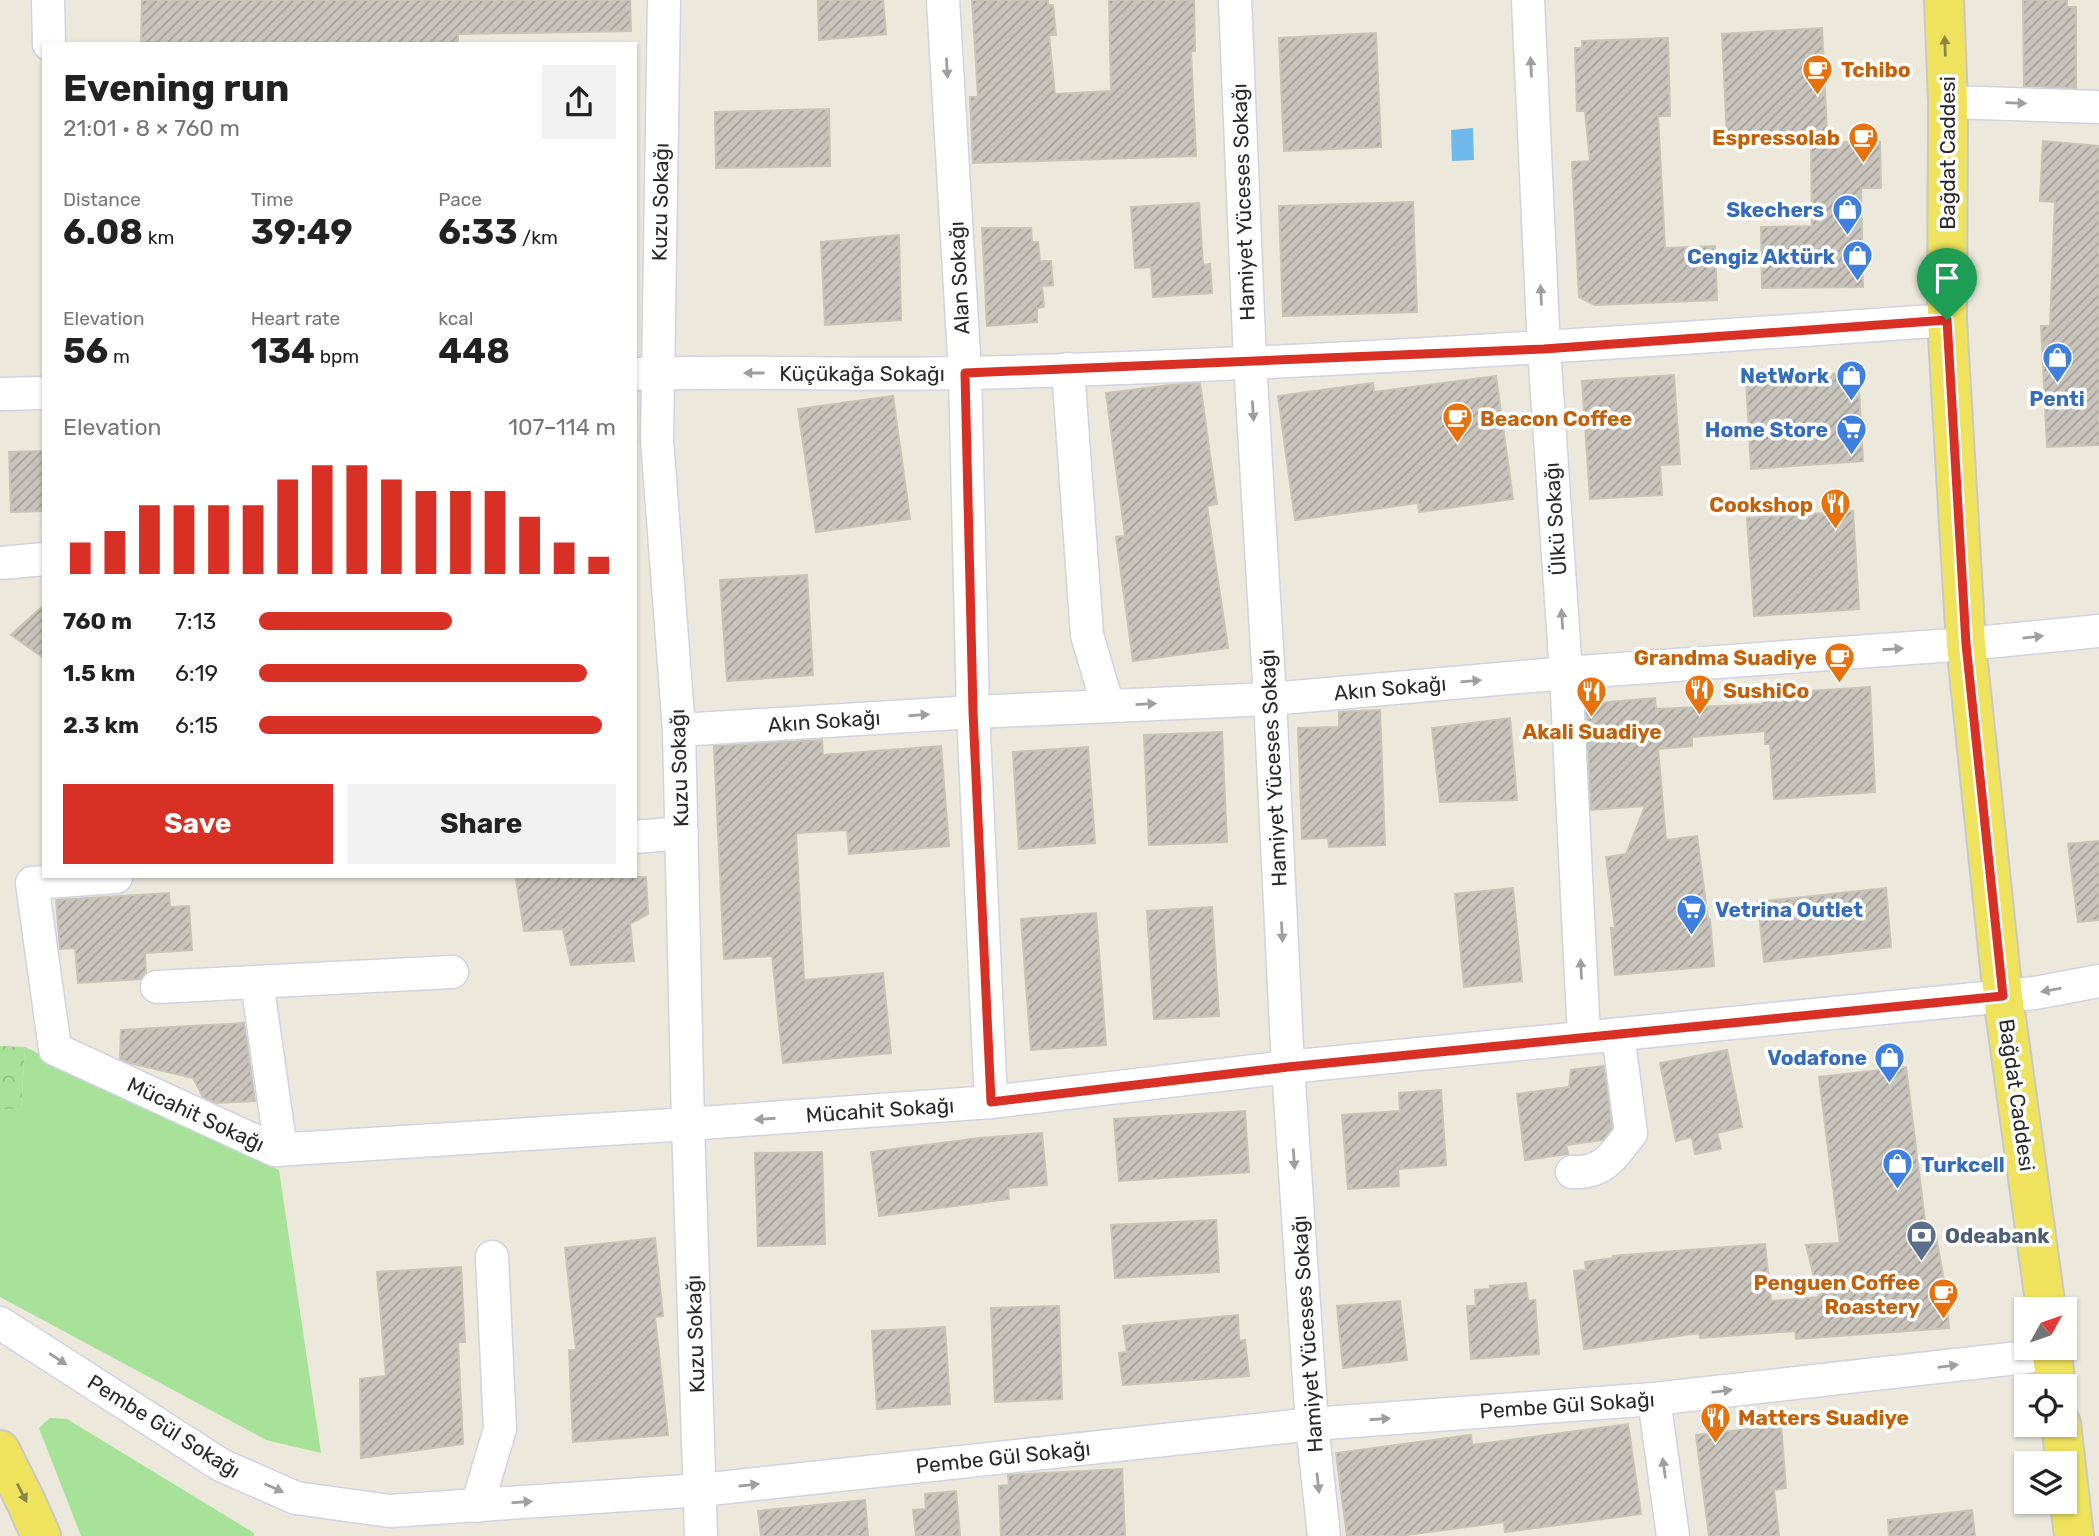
<!DOCTYPE html>
<meta charset="utf-8">
<style>
:root{--surface:#fff;--page:#f2f2f2;--text:#222;--muted:#767676;--accent:#d93025}
body{margin:0;font-family:Rubik,sans-serif;background:var(--page);color:var(--text);height:100vh;display:flex;flex-direction:column;font-size:26px;white-space:nowrap}
*{box-sizing:border-box;margin:0}
p{font-size:23px;color:var(--muted)}
.icon{flex:none;width:38px;height:38px;fill:none;stroke:currentColor;stroke-width:2;stroke-linecap:round;stroke-linejoin:round}
.map{position:relative;flex:1;overflow:hidden}
.panel{position:absolute;left:42px;top:42px;width:595px;height:836px;display:flex;flex-direction:column;background:var(--surface);border-radius:0px;box-shadow:0 2px 5px #0004}
.panel>*{flex:none}
.needle{width:46px;rotate:50deg}
.fabs{position:absolute;left:2014px;top:1297px;display:grid;gap:14px}
.fabs a{display:grid;place-items:center;width:63px;height:63px;border-radius:0px;background:var(--surface);box-shadow:0 2px 5px #0004;font-size:35px}
.pin{position:absolute;display:grid;place-items:center;width:60px;height:60px;color:#fff;margin:-72px -30px;border-radius:50% 50% 50% 0;rotate:-45deg;box-shadow:0 0 7px #0007}
.pin .icon{rotate:45deg}
.round{display:grid;place-items:center;flex:none;width:74px;height:74px;border-radius:0px;background:var(--page)}
.headline{display:flex;align-items:center;justify-content:space-between;height:119px;padding:0 21px}
h1{font-size:38px;font-weight:700;line-height:52px}
.metrics{display:grid;grid-template-columns:repeat(3,1fr);gap:10px;height:119px;padding:7px 21px}
.metrics div{display:grid;align-content:center}
.metrics b{font-size:35px;font-weight:700}
.metrics small{font-size:19px;font-weight:400}
.metrics p{font-size:19px}
.chart{height:196px;padding:14px 21px}
.chart p{display:flex;justify-content:space-between}
.chart svg{width:100%;height:126px;margin-top:7px;stroke:var(--accent);stroke-width:6}
.cta{display:flex;gap:14px;margin-top:auto;padding:14px 21px}
.cta a{flex:1;height:80px;border-radius:0px;background:var(--accent);color:#fff;font-size:28px;font-weight:700;line-height:80px;text-align:center}
.cta a+a{background:var(--page);color:var(--text)}
ul{padding:0 21px;list-style:none;font-size:23px}
li{display:grid;grid-template-columns:112px 84px 1fr;align-items:center;height:52px}
li i{height:18px;border-radius:9px;background:var(--accent)}
.map>svg:first-child{display:block}
</style>
<div class="map">
<svg width="2099" height="1536" viewBox="0 0 2099 1536">
<defs>
<pattern id="forest-crowns" width="20" height="18" patternUnits="userSpaceOnUse" patternTransform="scale(1.75)"><rect width="20" height="18" fill="#a7e299"/><path d="M2 6a3 3 0 1 1 6 0M12 15a3 3 0 1 1 6 0" fill="none" stroke="#90c284"/></pattern>
<pattern id="building-hatch" width="6" height="6" patternUnits="userSpaceOnUse" patternTransform="scale(1.75)"><rect width="6" height="6" fill="#c8c4bc"/><path d="M-1 1l2-2M0 6l6-6M5 7l2-2" fill="none" stroke="#a39f99"/></pattern>
</defs>
<rect width="100%" height="100%" fill="#ece8dc"/>
<g fill="#a7e299">
<polygon points="25,1047 279,1170 321,1453 266,1440 0,1297 0,1109 21,1110"/>
<polygon points="50,1418 67,1419 254,1533 254,1536 81,1536 39,1428"/>
</g>
<polygon fill="url(#forest-crowns)" points="0,1046 25,1047 21,1110 0,1109"/>
<polygon fill="#70b9ed" points="1473,128 1474,160 1452,161 1451,130"/>
<g fill="url(#building-hatch)" stroke="#c8c4b6" stroke-width="2">
<polygon points="142,0 630,0 631,31 458,34 458,44 141,44"/>
<polygon points="818,0 883,0 886,34 819,40"/>
<polygon points="972,0 1048,0 1048,5 1053,5 1056,35 1049,35 1055,94 1111,91 1109,0 1194,0 1195,51 1191,51 1196,156 973,163 970,97 978,97"/>
<polygon points="2023,0 2067,0 2067,7 2076,7 2076,88 2024,86"/>
<polygon points="1822,28 1827,133 1727,138 1722,34"/>
<polygon points="1376,33 1381,147 1284,151 1279,38"/>
<polygon points="1668,38 1670,116 1658,116 1665,248 1715,246 1717,300 1595,305 1579,297 1572,162 1590,161 1585,111 1577,111 1575,48 1582,48 1582,41"/>
<polygon points="829,109 830,166 716,168 715,112"/>
<polygon points="2043,141 2099,146 2099,445 2047,447 2041,326 2050,326 2055,202 2040,201"/>
<polygon points="1811,142 1880,142 1881,188 1861,188 1863,287 1762,288 1761,227 1812,226"/>
<polygon points="1413,202 1417,312 1283,316 1279,206"/>
<polygon points="1199,203 1203,265 1210,264 1212,293 1153,297 1151,267 1135,268 1131,207"/>
<polygon points="982,228 1031,228 1032,242 1038,242 1040,261 1051,261 1053,285 1042,286 1044,307 1037,308 1037,322 987,326"/>
<polygon points="899,235 901,320 825,325 821,242"/>
<polygon points="1858,372 1863,461 1751,469 1746,380"/>
<polygon points="1674,375 1680,464 1660,465 1662,495 1590,499 1582,381"/>
<polygon points="1496,376 1513,499 1419,512 1418,503 1295,520 1278,396 1373,383 1374,392"/>
<polygon points="1200,383 1217,504 1207,506 1228,648 1133,661 1116,537 1125,536 1106,393 1170,385"/>
<polygon points="893,396 910,519 816,532 798,409"/>
<polygon points="44,451 44,511 11,512 9,452"/>
<polygon points="1853,511 1859,609 1754,616 1747,518"/>
<polygon points="807,575 813,675 727,681 720,580"/>
<polygon points="44,605 44,658 11,635"/>
<polygon points="1870,687 1875,792 1774,799 1770,744 1765,744 1765,731 1692,737 1692,746 1658,749 1666,840 1697,836 1708,919 1710,919 1714,966 1615,975 1611,928 1615,928 1606,857 1626,854 1645,806 1591,810 1586,704 1655,698 1656,709 1763,704 1762,694"/>
<polygon points="1380,710 1385,845 1329,847 1328,838 1302,839 1298,728 1339,727 1339,712"/>
<polygon points="1510,718 1517,800 1440,802 1432,728"/>
<polygon points="1222,732 1227,842 1149,845 1144,735"/>
<polygon points="822,740 823,755 941,746 949,846 849,854 847,830 796,833 804,980 883,973 891,1053 783,1063 772,956 724,959 714,746"/>
<polygon points="1088,747 1095,843 1019,849 1013,752"/>
<polygon points="2099,841 2099,920 2078,922 2068,844"/>
<polygon points="533,877 646,877 648,914 630,924 634,961 571,965 563,929 524,931 516,879"/>
<polygon points="1513,888 1522,981 1464,987 1455,894"/>
<polygon points="1886,888 1891,947 1764,962 1758,902"/>
<polygon points="169,893 170,907 189,906 192,950 145,953 146,972 141,979 78,983 75,948 60,949 56,900"/>
<polygon points="1212,907 1219,1016 1154,1019 1147,911"/>
<polygon points="1096,913 1106,1045 1031,1050 1021,919"/>
<polygon points="244,1023 255,1101 216,1103 203,1097 193,1078 130,1063 120,1059 121,1030"/>
<polygon points="1727,1050 1742,1127 1717,1133 1721,1149 1695,1154 1692,1137 1676,1141 1660,1063"/>
<polygon points="1604,1066 1612,1128 1605,1137 1602,1140 1566,1145 1568,1154 1525,1160 1517,1094 1569,1087 1571,1070"/>
<polygon points="1906,1067 1927,1237 1936,1236 1945,1286 1949,1328 1796,1339 1795,1331 1700,1338 1699,1333 1584,1349 1574,1271 1586,1270 1585,1262 1614,1258 1613,1256 1765,1244 1771,1301 1819,1297 1806,1245 1840,1243 1819,1077"/>
<polygon points="1441,1090 1446,1165 1398,1169 1399,1186 1348,1189 1342,1115 1400,1111 1399,1093"/>
<polygon points="1245,1111 1249,1172 1119,1181 1114,1119"/>
<polygon points="1042,1133 1047,1185 1008,1188 1009,1199 879,1216 871,1152 980,1138"/>
<polygon points="822,1152 825,1244 758,1246 755,1153"/>
<polygon points="1216,1220 1219,1272 1115,1278 1111,1225"/>
<polygon points="655,1238 663,1316 655,1317 668,1435 573,1442 569,1350 576,1350 565,1248"/>
<polygon points="461,1267 465,1342 458,1342 463,1444 361,1458 360,1379 386,1376 377,1272"/>
<polygon points="1526,1283 1528,1301 1535,1300 1539,1354 1471,1359 1467,1306 1476,1306 1475,1290 1490,1289 1490,1286"/>
<polygon points="1400,1301 1407,1360 1343,1368 1337,1306"/>
<polygon points="1059,1306 1062,1399 995,1402 991,1308"/>
<polygon points="1238,1315 1239,1341 1245,1340 1249,1376 1123,1385 1119,1353 1127,1352 1123,1326"/>
<polygon points="945,1327 950,1404 877,1409 872,1331"/>
<polygon points="1628,1424 1641,1514 1505,1532 1504,1522 1399,1536 1347,1536 1336,1453 1471,1435 1472,1445"/>
<polygon points="1781,1425 1786,1488 1774,1490 1779,1536 1709,1536 1696,1435"/>
<polygon points="1122,1469 1125,1536 1001,1536 999,1486 1009,1485 1008,1475"/>
<polygon points="956,1491 960,1536 916,1536 913,1510 926,1509 925,1494"/>
<polygon points="865,1500 868,1536 761,1536 758,1511"/>
<polygon points="1972,1510 1975,1536 1889,1536 1888,1520"/>
</g>
<g fill="none" stroke-linecap="round" stroke-linejoin="round">
<defs>
<g id="minor">
<polyline points="48,0 49,44"/>
<polyline points="664,0 657,440 679,730 688,1124 701,1536"/>
<polyline points="943,0 965,373 973,712 991,1102"/>
<polyline points="1235,0 1250,362 1270,699 1288,1067 1312,1424 1324,1536"/>
<polyline points="1528,0 1544,349 1566,673 1584,1037"/>
<polyline points="1948,102 2099,107"/>
<polyline points="1068,369 1087,635 1108,706"/>
<path d="M 638,374 C 747,370 857,376 967,373 C 1294,365 1621,343 1947,320"/>
<polyline points="0,394 44,393"/>
<polyline points="0,563 44,559"/>
<polyline points="679,730 973,712 1270,699 1566,673 1966,644 2099,631"/>
<polyline points="635,837 682,833"/>
<polyline points="116,877 32,883 55,1049 275,1150 688,1124 991,1102 1288,1067 2035,993 2099,981"/>
<polyline points="257,982 281,1150"/>
<polyline points="157,987 452,972"/>
<path d="M 1572,1172 C 1604,1174 1614,1155 1631,1133 L 1618,1034"/>
<polyline points="0,1323 221,1465 296,1498 390,1511 701,1490 1312,1424 1654,1399 2052,1354"/>
<polyline points="1654,1399 1673,1536"/>
<polyline points="477,1506 500,1429 492,1257"/>
</g>
<g id="major">
<polyline points="1944,0 1948,102 1947,320 1966,644 2003,996 2046,1309"/>
<polyline points="2051,1348 2056,1386"/>
<polyline points="2061,1424 2074,1536"/>
<polyline points="0,1450 27,1504 41,1536"/>
</g>
</defs>
<use href="#minor" stroke="#d2d2e3" stroke-width="35"/>
<use href="#major" stroke="#c8c8c8" stroke-width="42"/>
<use href="#minor" stroke="#fff" stroke-width="32"/>
<use href="#major" stroke="#efe35e" stroke-width="38"/>
</g>
<defs><path id="oneway-solid" d="M-6-.8H1V-3.2L6.5 0L1 3.2V.8H-6Z" transform="scale(1.75)"/></defs>
<g fill="#8c8644">
<use href="#oneway-solid" transform="translate(1945 46) rotate(-92)"/>
<use href="#oneway-solid" transform="translate(22 1493) rotate(63)"/>
</g>
<g fill="#9f9f9f">
<use href="#oneway-solid" transform="translate(1531 67) rotate(-93)"/>
<use href="#oneway-solid" transform="translate(947 68) rotate(87)"/>
<use href="#oneway-solid" transform="translate(2016 103) rotate(2)"/>
<use href="#oneway-solid" transform="translate(1541 295) rotate(-93)"/>
<use href="#oneway-solid" transform="translate(754 373) rotate(180)"/>
<use href="#oneway-solid" transform="translate(1253 411) rotate(86)"/>
<use href="#oneway-solid" transform="translate(1562 619) rotate(-94)"/>
<use href="#oneway-solid" transform="translate(2033 637) rotate(-6)"/>
<use href="#oneway-solid" transform="translate(1893 649) rotate(-4)"/>
<use href="#oneway-solid" transform="translate(1471 681) rotate(-5)"/>
<use href="#oneway-solid" transform="translate(1146 704) rotate(-3)"/>
<use href="#oneway-solid" transform="translate(919 715) rotate(-4)"/>
<use href="#oneway-solid" transform="translate(1282 932) rotate(87)"/>
<use href="#oneway-solid" transform="translate(1581 969) rotate(-93)"/>
<use href="#oneway-solid" transform="translate(2051 990) rotate(170)"/>
<use href="#oneway-solid" transform="translate(765 1119) rotate(176)"/>
<use href="#oneway-solid" transform="translate(1294 1159) rotate(86)"/>
<use href="#oneway-solid" transform="translate(58 1359) rotate(33)"/>
<use href="#oneway-solid" transform="translate(1948 1366) rotate(-7)"/>
<use href="#oneway-solid" transform="translate(1722 1391) rotate(-7)"/>
<use href="#oneway-solid" transform="translate(1380 1419) rotate(-4)"/>
<use href="#oneway-solid" transform="translate(1664 1468) rotate(-98)"/>
<use href="#oneway-solid" transform="translate(1318 1483) rotate(84)"/>
<use href="#oneway-solid" transform="translate(749 1485) rotate(-6)"/>
<use href="#oneway-solid" transform="translate(274 1488) rotate(24)"/>
<use href="#oneway-solid" transform="translate(522 1502) rotate(-4)"/>
</g>
<g fill="none" stroke-linecap="round" stroke-linejoin="round">
<defs>
<polygon id="route" points="1947,320 1966,644 2003,996 1288,1067 991,1102 973,712 965,373 1544,349"/>
</defs>
<use href="#route" stroke="#fff" stroke-width="14"/>
<use href="#route" stroke="#d93025" stroke-width="9"/>
</g>
<defs>
<symbol id="cafe-pin" viewBox="-11 -11 22 30"><path d="M0 17L-7.5 6A9.5 9.5 0 1 1 7.5 6Z" fill="#e8710a" stroke="#fff"/><path d="M-5.5-4.5H6V0H3Q3 3.5 0 3.5H-2.5Q-5.5 3.5-5.5 0ZM3-3.2v2h1.7v-2ZM-6 4.5H4V6H-6Z" fill="#fff"/></symbol>
<symbol id="shop-pin" viewBox="-11 -11 22 30"><path d="M0 17L-7.5 6A9.5 9.5 0 1 1 7.5 6Z" fill="#3f7fe0" stroke="#fff"/><path d="M-5-2.5h2.3a2.7 3.5 0 0 1 5.4 0H5L5.5 6h-11ZM-1.5-2.5h3a1.5 2.3 0 0 0-3 0Z" fill="#fff"/></symbol>
<symbol id="supermarket-pin" viewBox="-11 -11 22 30"><path d="M0 17L-7.5 6A9.5 9.5 0 1 1 7.5 6Z" fill="#3f7fe0" stroke="#fff"/><path d="M-6-5.5h2.5l.6 2H6L4.5 2H-2.5L-4.4-4H-6ZM-1.5 3.2a1.3 1.3 0 1 0 .1 0ZM3 3.2a1.3 1.3 0 1 0 .1 0Z" fill="#fff"/></symbol>
<symbol id="restaurant-pin" viewBox="-11 -11 22 30"><path d="M0 17L-7.5 6A9.5 9.5 0 1 1 7.5 6Z" fill="#e8710a" stroke="#fff"/><path d="M-5-6h1v4h1v-4h1v4h1v-4h1v5L-1.5 .5V6h-2V.5L-5-1ZM5-6V6H3V1.5H1.5Q1.5-4 5-6Z" fill="#fff"/></symbol>
<symbol id="bank-pin" viewBox="-11 -11 22 30"><path d="M0 17L-7.5 6A9.5 9.5 0 1 1 7.5 6Z" fill="#5c6f8a" stroke="#fff"/><path d="M-6-4H6V4H-6ZM0-2.3a2.3 2.3 0 1 0 0 4.6a2.3 2.3 0 1 0 0-4.6Z" fill="#fff"/></symbol>
</defs>
<g fill-rule="evenodd">
<use href="#cafe-pin" x="1800" y="52" width="35" height="47"/>
<use href="#cafe-pin" x="1846" y="120" width="35" height="47"/>
<use href="#shop-pin" x="1830" y="192" width="35" height="47"/>
<use href="#shop-pin" x="1840" y="238" width="35" height="47"/>
<use href="#shop-pin" x="2040" y="340" width="35" height="47"/>
<use href="#shop-pin" x="1834" y="358" width="35" height="47"/>
<use href="#cafe-pin" x="1440" y="400" width="35" height="47"/>
<use href="#supermarket-pin" x="1834" y="412" width="35" height="47"/>
<use href="#restaurant-pin" x="1818" y="486" width="35" height="47"/>
<use href="#cafe-pin" x="1822" y="640" width="35" height="47"/>
<use href="#restaurant-pin" x="1682" y="672" width="35" height="47"/>
<use href="#restaurant-pin" x="1574" y="674" width="35" height="47"/>
<use href="#supermarket-pin" x="1674" y="892" width="35" height="47"/>
<use href="#shop-pin" x="1872" y="1040" width="35" height="47"/>
<use href="#shop-pin" x="1880" y="1146" width="35" height="47"/>
<use href="#bank-pin" x="1904" y="1218" width="35" height="47"/>
<use href="#cafe-pin" x="1926" y="1276" width="35" height="47"/>
<use href="#restaurant-pin" x="1698" y="1400" width="35" height="47"/>
</g>
<g text-anchor="middle" dominant-baseline="central" stroke-width="7" stroke-linejoin="round" paint-order="stroke">
<g font-size="21" font-weight="bold" fill="#c56008" stroke="#fff" text-anchor="start">
<text x="1841" y="69">Tchibo</text>
<text x="1840" y="137" text-anchor="end">Espressolab</text>
<text x="1480" y="418">Beacon Coffee</text>
<text x="1813" y="504" text-anchor="end">Cookshop</text>
<text x="1817" y="657" text-anchor="end">Grandma Suadiye</text>
<text x="1723" y="690">SushiCo</text>
<text x="1592" y="731" text-anchor="middle">Akali Suadiye</text>
<text x="1920" y="1282" text-anchor="end">Penguen Coffee<tspan x="1920" dy="24">Roastery</tspan></text>
<text x="1738" y="1417">Matters Suadiye</text>
</g>
<g font-size="21" fill="#2a2a2a" stroke="#fff">
<text transform="translate(1947 153) rotate(-90)">Bağdat Caddesi</text>
<text transform="translate(660 202) rotate(-89)">Kuzu Sokağı</text>
<text transform="translate(1243 202) rotate(-92)">Hamiyet Yüceses Sokağı</text>
<text transform="translate(959 278) rotate(-93)">Alan Sokağı</text>
<text x="862" y="373">Küçükağa Sokağı</text>
<text transform="translate(1555 519) rotate(-94)">Ülkü Sokağı</text>
<text transform="translate(1390 688) rotate(-5)">Akın Sokağı</text>
<text transform="translate(824 721) rotate(-4)">Akın Sokağı</text>
<text transform="translate(679 768) rotate(-92)">Kuzu Sokağı</text>
<text transform="translate(1273 768) rotate(-93)">Hamiyet Yüceses Sokağı</text>
<text transform="translate(2017 1095) rotate(82)">Bağdat Caddesi</text>
<text transform="translate(880 1110) rotate(-4)">Mücahit Sokağı</text>
<text transform="translate(196 1114) rotate(25)">Mücahit Sokağı</text>
<text transform="translate(695 1334) rotate(-92)">Kuzu Sokağı</text>
<text transform="translate(1307 1334) rotate(-94)">Hamiyet Yüceses Sokağı</text>
<text transform="translate(1567 1405) rotate(-4)">Pembe Gül Sokağı</text>
<text transform="translate(164 1426) rotate(32)">Pembe Gül Sokağı</text>
<text transform="translate(1003 1457) rotate(-6)">Pembe Gül Sokağı</text>
</g>
<g font-size="21" font-weight="bold" fill="#366cbe" stroke="#fff" text-anchor="end">
<text x="1824" y="209">Skechers</text>
<text x="1835" y="256">Cengiz Aktürk</text>
<text x="1829" y="375">NetWork</text>
<text x="2057" y="398" text-anchor="middle">Penti</text>
<text x="1828" y="429">Home Store</text>
<text x="1715" y="909" text-anchor="start">Vetrina Outlet</text>
<text x="1867" y="1057">Vodafone</text>
<text x="1921" y="1164" text-anchor="start">Turkcell</text>
</g>
<g font-size="21" font-weight="bold" fill="#4e5e75" stroke="#fff" text-anchor="start">
<text x="1945" y="1235">Odeabank</text>
</g>
</g>
</svg>
<div class="fabs">
<a><svg class="needle" viewBox="-14 -14 28 28"><path d="M0-13l5 13h-10z" fill="#e53935"/><path d="M0 13l5-13h-10z" fill="#767676"/></svg></a>
<a><svg class="icon" aria-label="locate" viewBox="0 0 24 24"><circle cx="12" cy="12" r="6"/><path d="M12 2v4M12 18v4M2 12h4M18 12h4"/></svg></a>
<a><svg class="icon" aria-label="layers" viewBox="0 0 24 24"><path d="M12 4l9 5-9 5-9-5zM3 14l9 5 9-5"/></svg></a>
</div>
<div class="pin" style="left:1947px;top:320px;background:#1e9e55"><svg class="icon" aria-label="arrive" viewBox="0 0 24 24"><path d="M6 21V4h12l-3 4 3 4H6"/></svg></div>
<section class="panel">
<div class="headline"><div><h1>Evening run</h1><p>21:01 · 8 × 760 m</p></div><a class="round"><svg class="icon" aria-label="share" viewBox="0 0 24 24"><path d="M12 15V3M7 8l5-5 5 5M5 13v7h14v-7"/></svg></a></div>
<div class="metrics">
<div><p>Distance</p><b>6.08<small> km</small></b></div>
<div><p>Time</p><b>39:49</b></div>
<div><p>Pace</p><b>6:33<small> /km</small></b></div>
</div>
<div class="metrics">
<div><p>Elevation</p><b>56<small> m</small></b></div>
<div><p>Heart rate</p><b>134<small> bpm</small></b></div>
<div><p>kcal</p><b>448</b></div>
</div>
<div class="chart"><p><span>Elevation</span>107–114 m</p>
<svg viewBox="0 0 160 44" preserveAspectRatio="none"><path d="M5 44V33M15 44V29M25 44V20M35 44V20M45 44V20M55 44V20M65 44V11M75 44V6M85 44V6M95 44V11M105 44V15M115 44V15M125 44V15M135 44V24M145 44V33M155 44V38"/></svg>
</div>
<ul>
<li><b>760 m</b>7:13<i style="width:54%"></i></li>
<li><b>1.5 km</b>6:19<i style="width:92%"></i></li>
<li><b>2.3 km</b>6:15<i style="width:96%"></i></li>
</ul>
<div class="cta"><a>Save</a><a>Share</a></div>
</section>
</div>
